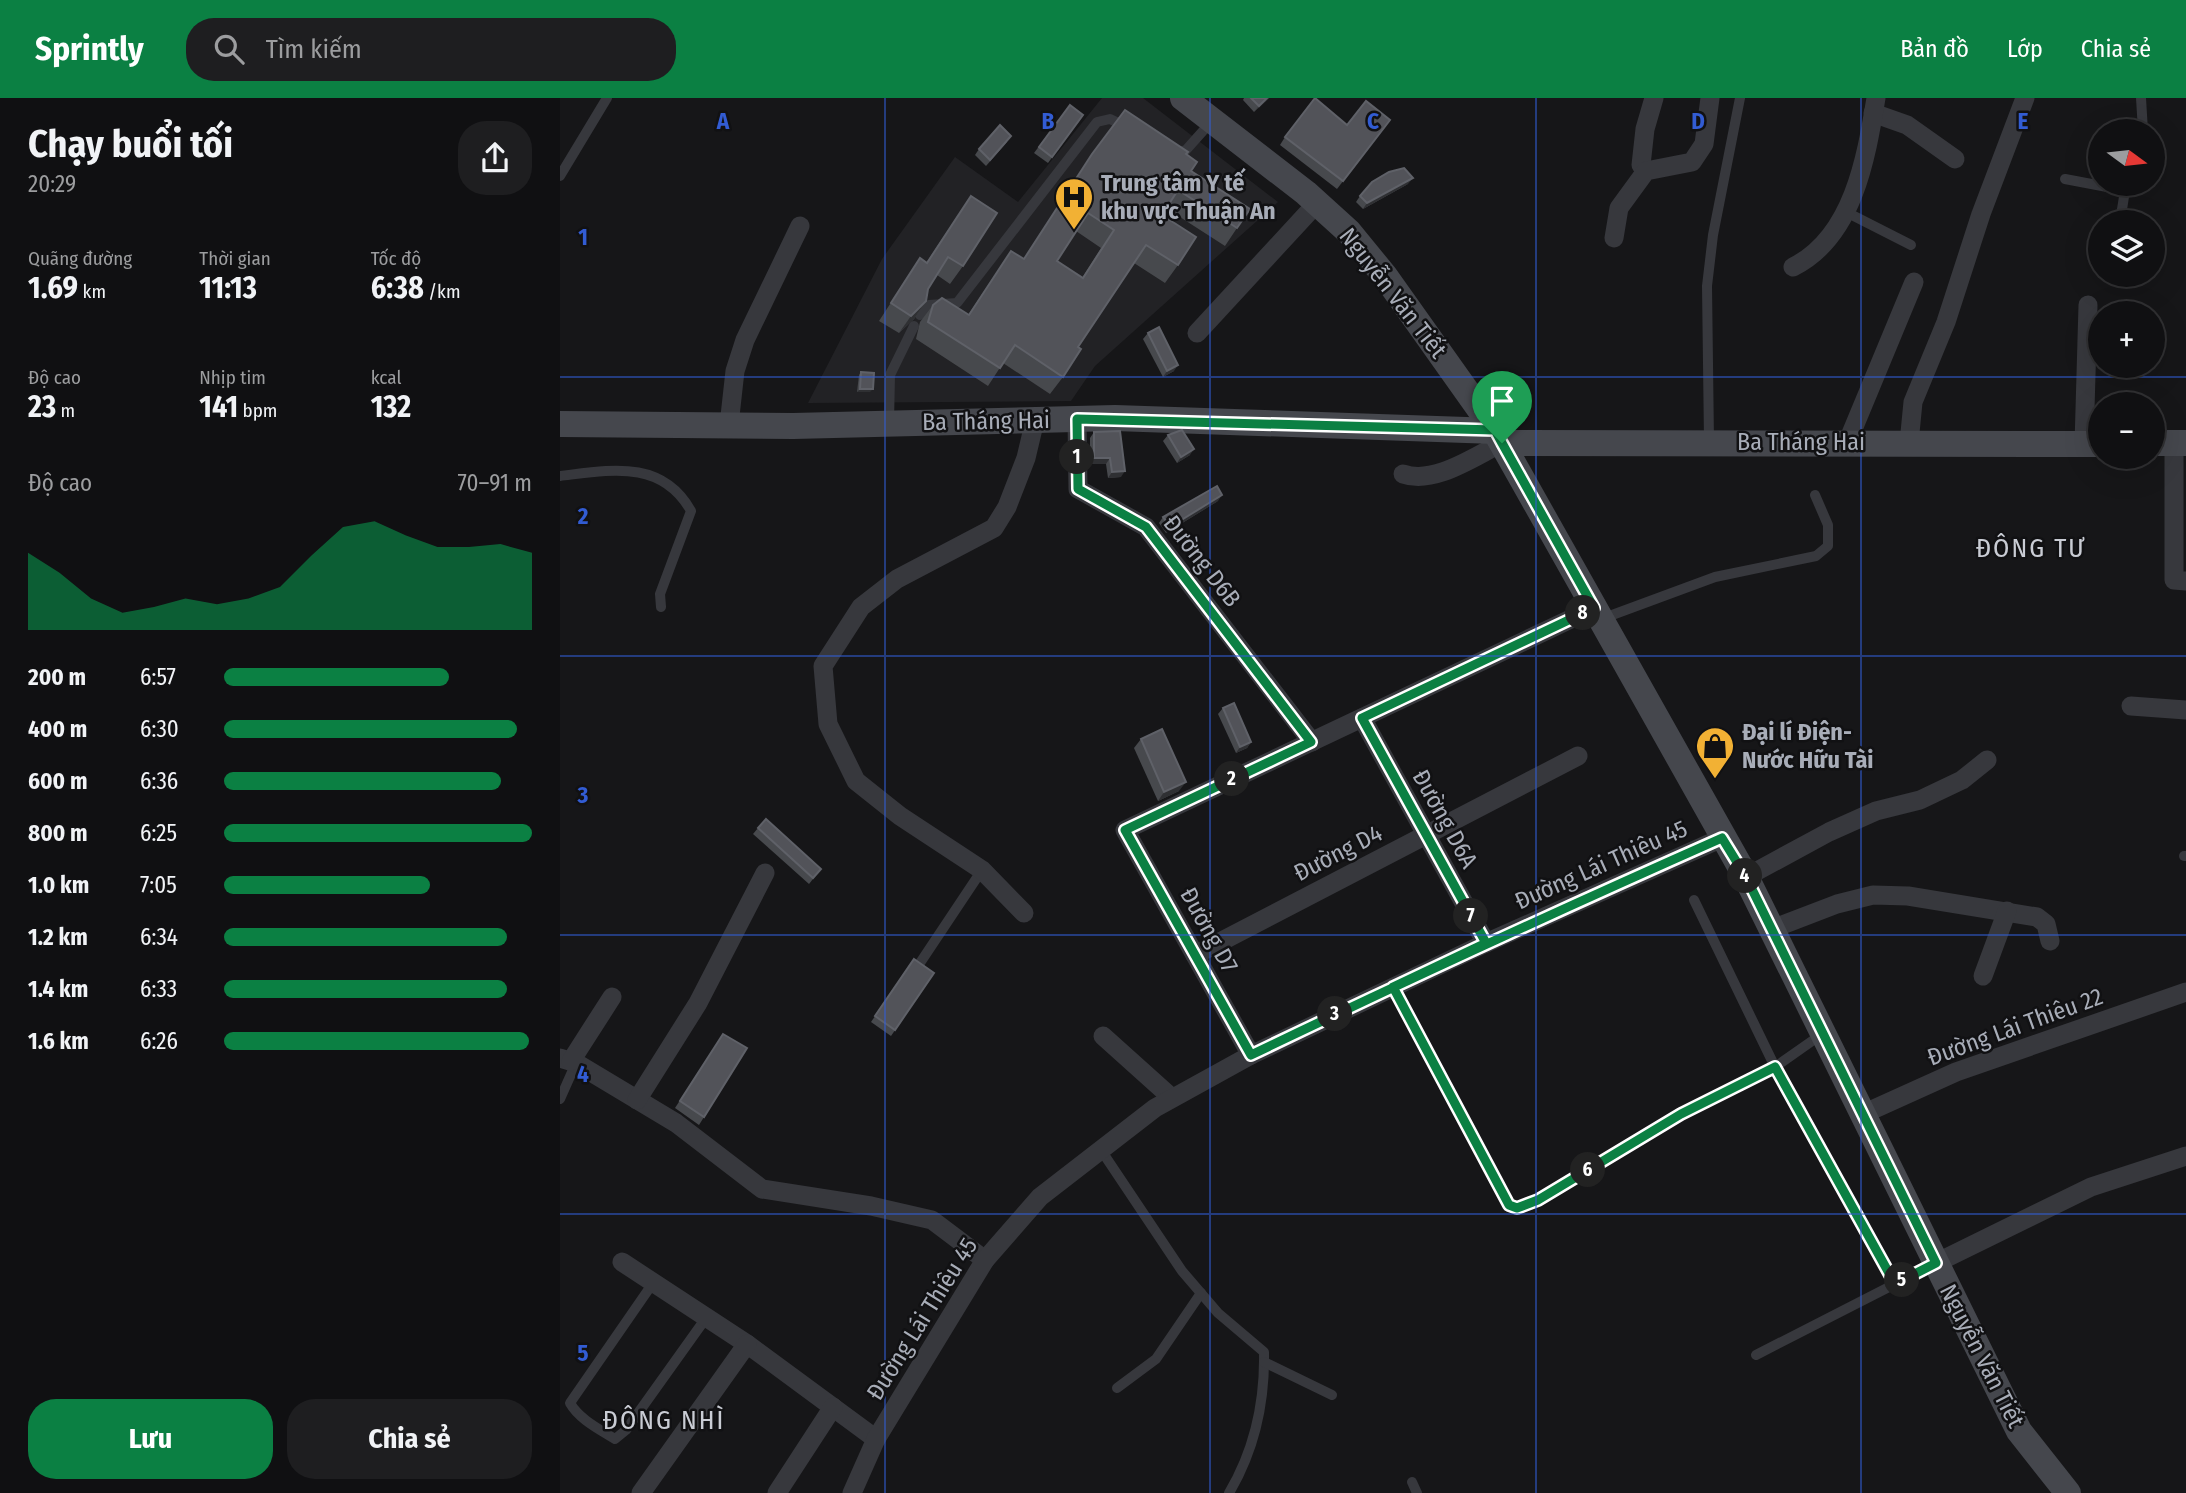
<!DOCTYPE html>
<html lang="vi">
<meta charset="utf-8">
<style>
:root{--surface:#101012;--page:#1e1e20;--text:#f1f3f6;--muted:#9c9d9f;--line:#303032;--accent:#0b8043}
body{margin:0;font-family:"Fira Sans Condensed",sans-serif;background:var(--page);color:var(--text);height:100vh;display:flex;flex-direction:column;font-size:26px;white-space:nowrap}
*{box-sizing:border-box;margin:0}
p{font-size:23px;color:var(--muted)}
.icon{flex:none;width:38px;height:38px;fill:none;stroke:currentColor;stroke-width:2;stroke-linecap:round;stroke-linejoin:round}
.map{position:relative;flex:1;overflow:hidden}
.side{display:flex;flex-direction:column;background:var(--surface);width:560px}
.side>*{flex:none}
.needle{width:46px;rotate:105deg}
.controls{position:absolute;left:1528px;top:21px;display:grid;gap:14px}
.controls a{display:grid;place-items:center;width:77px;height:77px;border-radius:50%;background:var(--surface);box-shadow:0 7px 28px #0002,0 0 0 2px var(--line);font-size:35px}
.pin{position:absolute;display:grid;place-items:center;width:60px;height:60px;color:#fff;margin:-72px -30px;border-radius:50% 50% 50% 0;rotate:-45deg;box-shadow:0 0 7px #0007}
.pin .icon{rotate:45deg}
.km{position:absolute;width:35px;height:35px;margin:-18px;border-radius:50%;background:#222;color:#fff;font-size:19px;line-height:35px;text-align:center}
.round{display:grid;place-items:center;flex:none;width:74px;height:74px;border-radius:28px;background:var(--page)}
.summary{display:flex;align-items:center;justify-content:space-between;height:119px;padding:0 28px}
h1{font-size:38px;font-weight:700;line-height:52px}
.figures{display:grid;grid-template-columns:repeat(3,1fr);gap:10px;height:119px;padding:7px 28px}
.figures div{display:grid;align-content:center}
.figures b{font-size:30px;font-weight:700}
.figures small{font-size:19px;font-weight:400}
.figures p{font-size:19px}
.chart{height:196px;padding:14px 28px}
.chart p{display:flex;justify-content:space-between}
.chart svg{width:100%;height:126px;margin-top:7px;fill:var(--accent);opacity:.7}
.primary-button{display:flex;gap:14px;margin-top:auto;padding:14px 28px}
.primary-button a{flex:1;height:80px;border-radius:28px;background:var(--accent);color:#fff;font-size:28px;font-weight:700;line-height:80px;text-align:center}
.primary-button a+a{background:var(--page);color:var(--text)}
ul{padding:0 28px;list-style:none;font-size:23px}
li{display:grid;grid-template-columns:112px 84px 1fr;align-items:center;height:52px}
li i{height:18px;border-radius:9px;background:var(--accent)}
header{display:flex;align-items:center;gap:42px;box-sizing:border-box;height:98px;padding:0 35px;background:var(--accent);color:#fff}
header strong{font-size:33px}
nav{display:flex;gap:38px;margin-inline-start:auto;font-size:24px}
.search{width:490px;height:63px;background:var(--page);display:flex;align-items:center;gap:18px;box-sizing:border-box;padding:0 24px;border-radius:28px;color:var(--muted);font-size:26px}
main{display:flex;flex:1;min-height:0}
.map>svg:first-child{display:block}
</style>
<header>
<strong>Sprintly</strong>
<div class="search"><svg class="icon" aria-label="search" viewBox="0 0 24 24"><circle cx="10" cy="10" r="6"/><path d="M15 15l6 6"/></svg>Tìm kiếm</div>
<nav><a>Bản đồ</a><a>Lớp</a><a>Chia sẻ</a></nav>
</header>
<main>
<section class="side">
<div class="summary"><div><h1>Chạy buổi tối</h1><p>20:29</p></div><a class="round"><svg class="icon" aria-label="share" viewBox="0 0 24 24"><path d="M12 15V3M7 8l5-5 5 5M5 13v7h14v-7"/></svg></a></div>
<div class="figures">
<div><p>Quãng đường</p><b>1.69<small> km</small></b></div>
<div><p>Thời gian</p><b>11:13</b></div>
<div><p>Tốc độ</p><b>6:38<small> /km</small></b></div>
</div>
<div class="figures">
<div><p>Độ cao</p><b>23<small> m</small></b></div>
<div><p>Nhịp tim</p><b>141<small> bpm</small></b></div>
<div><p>kcal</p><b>132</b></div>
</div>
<div class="chart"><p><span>Độ cao</span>70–91 m</p>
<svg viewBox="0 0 160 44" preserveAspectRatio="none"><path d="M0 44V17L10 24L20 33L30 38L40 36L50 33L60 35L70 33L80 29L90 18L100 8L110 6L120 11L130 15L140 15L150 14L160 17V44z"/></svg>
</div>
<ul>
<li><b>200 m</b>6:57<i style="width:73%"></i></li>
<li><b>400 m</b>6:30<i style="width:95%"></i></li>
<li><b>600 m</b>6:36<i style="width:90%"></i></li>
<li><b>800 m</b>6:25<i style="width:100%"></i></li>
<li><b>1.0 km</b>7:05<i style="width:67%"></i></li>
<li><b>1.2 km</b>6:34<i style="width:92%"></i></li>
<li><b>1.4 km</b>6:33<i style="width:92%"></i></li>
<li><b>1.6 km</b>6:26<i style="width:99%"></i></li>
</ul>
<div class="primary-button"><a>Lưu</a><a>Chia sẻ</a></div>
</section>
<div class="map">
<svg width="1626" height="1395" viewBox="0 0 1626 1395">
<rect width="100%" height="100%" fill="#161618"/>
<polygon fill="#222225" points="542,0 583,0 718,104 535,268 511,303 248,305 322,161 395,59 458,104"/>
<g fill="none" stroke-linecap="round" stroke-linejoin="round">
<g stroke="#37383d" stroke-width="10">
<polyline points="1581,0 1583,33"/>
<polyline points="616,56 626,52 651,24"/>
<polyline points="0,78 47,0"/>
<polyline points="1505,81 1563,92"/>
<polyline points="1288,115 1351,147"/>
<polyline points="1560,124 1566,86"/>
<polyline points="1553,182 1554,177"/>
<polyline points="360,217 369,207 397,205 537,24 550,21 567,29"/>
<polyline points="329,325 330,277 354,228"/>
<polyline points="1149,343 1147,188 1153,137 1180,0"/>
<path d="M 0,378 C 50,372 102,361 131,413 L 100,496 L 101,509"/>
<polyline points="1044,520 1155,479 1256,458 1268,448 1268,427 1255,397"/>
<polyline points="1624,758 1626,758"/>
<polyline points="1134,802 1215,969 1335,1186"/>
<polyline points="360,865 422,772"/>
<polyline points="833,889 949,1107 957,1110 978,1102 1121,1016 1215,969 1262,936"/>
<polyline points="0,1001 16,965"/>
<path d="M 541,1052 L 622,1173 L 658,1215 L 704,1254 C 705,1305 695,1351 669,1395"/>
<path d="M 93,1185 L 10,1305 C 19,1321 39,1331 55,1341 L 66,1332 L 146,1220"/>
<polyline points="1196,1257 1376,1165"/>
<polyline points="704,1264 772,1297"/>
<polyline points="557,1290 596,1261 641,1195"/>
<polyline points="852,1384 857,1395"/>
</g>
<g stroke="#37383d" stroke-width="19">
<polyline points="1313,15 1347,27 1395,61"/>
<polyline points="1086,73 1081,67 1085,31 1094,0"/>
<polyline points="1054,140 1059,110 1086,73 1132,64 1144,46 1150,0"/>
<path d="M 1233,169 C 1293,139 1306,61 1316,0"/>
<polyline points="637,235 757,105"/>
<polyline points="517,321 518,391 586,429 752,644"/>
<polyline points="169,327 175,273 185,242 240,128"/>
<polyline points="1288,343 1354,184"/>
<polyline points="1349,345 1353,304 1386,224 1421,116 1465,0"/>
<polyline points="1614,345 1614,482 1626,483"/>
<polyline points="1524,346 1528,207"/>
<path d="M 843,376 C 874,387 913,359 942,345"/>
<polyline points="1571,608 1626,612"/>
<polyline points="802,620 926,845"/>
<polyline points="1186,779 1269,734 1316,713 1360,702 1402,682 1427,662"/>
<polyline points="464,815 422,772 340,718 296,683 268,626 263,568 301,509 337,481 434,430 447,409 466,360 475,322"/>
<polyline points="1212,831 1277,806 1313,797 1348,798 1477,819 1486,826 1490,843"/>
<polyline points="635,857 1018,658"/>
<polyline points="1423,878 1447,813"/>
<polyline points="543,938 612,1000"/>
<polyline points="691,957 565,732 1034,510"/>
<polyline points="0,960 16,965 116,1025 202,1091 311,1108 372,1122 425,1162"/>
<polyline points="11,963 52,899"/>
<polyline points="77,1002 138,905 205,775"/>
<polyline points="1303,1016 1396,974 1626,894"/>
<polyline points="62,1164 187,1246 316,1341"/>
<polyline points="1376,1165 1531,1089 1626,1058"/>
<polyline points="81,1395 187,1246"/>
<polyline points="217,1395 273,1309"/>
<polyline points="292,1395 316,1341 425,1162 480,1099 595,1010 691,957 926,845 1162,740"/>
</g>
<g stroke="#45474d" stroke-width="26">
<polyline points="623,0 746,95 789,134 825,178 935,333 1186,779 1459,1333 1508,1395"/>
<polyline points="0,326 233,328 555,320 935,333"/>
<polyline points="942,345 1540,346"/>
<polyline points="1592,345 1626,345"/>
</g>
</g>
<g fill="#47494d" fill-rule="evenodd">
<polygon points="684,0 709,0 694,14 683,2"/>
<polygon points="510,7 523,17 488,65 474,55"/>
<polygon points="830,22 777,91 720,47 725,39"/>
<polygon points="447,44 426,68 415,57 419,51"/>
<path d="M 532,56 L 626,56 L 631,73 L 677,130 L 665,148 L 606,110 L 602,117 L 618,167 L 605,185 L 574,165 L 518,249 L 503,279 L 490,296 L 443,265 L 428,288 L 356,241 L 360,224 L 373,207 L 408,217 L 451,153 L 464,161 ZM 516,133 L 541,150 L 522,180 L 497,163 Z"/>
<polygon points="848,86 803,111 796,104 800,98"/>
<polygon points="411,98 403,168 390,186 377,177 368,191 366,203 354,221 339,235 319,223 360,160 366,165"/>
<polygon points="588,235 614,273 603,279 583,241"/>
<polygon points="301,274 310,294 297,294 299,277"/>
<polygon points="534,334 561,379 548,380 546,366 530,366 530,340"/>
<polygon points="608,337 630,357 617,365 603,343"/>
<polygon points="658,403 606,435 599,425 603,419"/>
<polygon points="663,610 691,644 687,650 676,655 658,616"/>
<polygon points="581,641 619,693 598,703 574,650"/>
<polygon points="198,730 261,771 249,786 193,736"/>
<polygon points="354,861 374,875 331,938 311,924"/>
<polygon points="163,936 144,1019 139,1027 115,1010"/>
</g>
<g fill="#2f3033">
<polygon points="707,0 709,0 694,14 699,8"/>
<polygon points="853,80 848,86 803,111 807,105"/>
<polygon points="366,203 354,221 339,235 351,218"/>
<polygon points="618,267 614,273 603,279 607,273"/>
<polygon points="300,291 313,291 310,294 297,294"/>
<polygon points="634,351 630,357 617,365 621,359"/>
<polygon points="534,360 550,360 546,366 530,366"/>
<polygon points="565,373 561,379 548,380 552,374"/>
<polygon points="662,397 658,403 606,435 610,429"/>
<polygon points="691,644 687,650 676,655 680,649"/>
<polygon points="626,684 619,693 598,703 604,694"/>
</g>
<g fill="#525359" stroke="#5f6168" stroke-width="2" fill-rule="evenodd">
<polygon points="691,0 707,0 699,8"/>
<polygon points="755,0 787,27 806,3 830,22 783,83 725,39"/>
<polygon points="510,7 523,17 492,59 479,49"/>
<path d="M 565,12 L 628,54 L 626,56 L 637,64 L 631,73 L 690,111 L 677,130 L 618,92 L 602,117 L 636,139 L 618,167 L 586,147 L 518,249 L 521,251 L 503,279 L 455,247 L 440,270 L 368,224 L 373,207 L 382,200 L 409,217 L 451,153 L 464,161 L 532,56 ZM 528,115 L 554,132 L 523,180 L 497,163 Z"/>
<polygon points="440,27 451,38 430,62 419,51"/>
<polygon points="844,70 853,80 807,105 800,98 812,84 829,74"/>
<polygon points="411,98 437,115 403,168 388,159 368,191 366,203 351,218 331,205 360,160 367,165"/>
<polygon points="599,229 618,267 607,273 588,235"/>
<polygon points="301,274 314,275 313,291 300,291"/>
<polygon points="622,332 634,351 621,359 608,337"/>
<polygon points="560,333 565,373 552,374 550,360 534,360 534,334"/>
<polygon points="657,388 662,397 610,429 603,419"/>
<polygon points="674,605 691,644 680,649 663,610"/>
<polygon points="602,631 626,684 604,694 581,641"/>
<polygon points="206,721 261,771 253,780 198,730"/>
<polygon points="354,861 374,875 335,932 315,918"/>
<polygon points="163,936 187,950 144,1019 120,1003"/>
</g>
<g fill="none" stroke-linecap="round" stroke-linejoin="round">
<defs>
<path id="route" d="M 942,345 L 935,332 L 517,321 L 518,391 L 586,429 L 751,644 L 565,732 L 691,957 C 847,882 1004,810 1162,740 L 1186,779 L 1376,1165 L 1335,1186 L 1215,969 L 1121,1016 L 978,1102 L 957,1110 L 949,1107 L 833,889 L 926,845 L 802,620 L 1034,510 L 942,345"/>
</defs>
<use href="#route" stroke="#fff" stroke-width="14"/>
<use href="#route" stroke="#0b8043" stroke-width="9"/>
</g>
<path fill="none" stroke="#325cd3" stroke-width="2" stroke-opacity="0.55" d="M 325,0 L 325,1395M 650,0 L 650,1395M 976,0 L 976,1395M 1301,0 L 1301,1395M 0,279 L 1626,279M 0,558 L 1626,558M 0,837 L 1626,837M 0,1116 L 1626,1116"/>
<defs>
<symbol id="hospital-pin" viewBox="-11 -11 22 30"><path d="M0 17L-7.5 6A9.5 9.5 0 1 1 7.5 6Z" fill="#f2b134" stroke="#111113"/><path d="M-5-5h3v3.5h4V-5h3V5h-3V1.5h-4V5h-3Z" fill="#111"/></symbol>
<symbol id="shop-pin" viewBox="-11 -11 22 30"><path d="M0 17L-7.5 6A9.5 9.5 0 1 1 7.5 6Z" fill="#f2b134" stroke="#111113"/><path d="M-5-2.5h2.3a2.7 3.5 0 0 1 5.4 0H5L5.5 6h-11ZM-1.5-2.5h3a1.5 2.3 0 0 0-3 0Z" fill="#111"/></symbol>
</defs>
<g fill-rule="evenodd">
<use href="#hospital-pin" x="492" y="77" width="44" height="60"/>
<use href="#shop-pin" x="1133" y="626" width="44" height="60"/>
</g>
<g text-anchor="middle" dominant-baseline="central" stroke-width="5" stroke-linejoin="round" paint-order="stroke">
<g font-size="24" font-weight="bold" fill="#a8adb8" stroke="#111113" text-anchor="start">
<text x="541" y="85">Trung tâm Y tế<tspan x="541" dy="28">khu vực Thuận An</tspan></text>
<text x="1182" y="634">Đại lí Điện-<tspan x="1182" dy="28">Nước Hữu Tài</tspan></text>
</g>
<g font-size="24" fill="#a8adb8" stroke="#111113">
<text transform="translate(833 195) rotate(52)">Nguyễn Văn Tiết</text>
<text transform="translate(426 323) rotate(-1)">Ba Tháng Hai</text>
<text x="1241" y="344">Ba Tháng Hai</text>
<text transform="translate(642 463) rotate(52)">Đường D6B</text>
<text transform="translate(885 721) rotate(61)">Đường D6A</text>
<text transform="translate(778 755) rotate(-27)">Đường D4</text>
<text transform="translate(1041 767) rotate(-24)">Đường Lái Thiêu 45</text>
<text transform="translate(649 832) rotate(61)">Đường D7</text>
<text transform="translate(1455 929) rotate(-20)">Đường Lái Thiêu 22</text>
<text transform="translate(362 1221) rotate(-58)">Đường Lái Thiêu 45</text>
<text transform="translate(1422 1258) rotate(63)">Nguyễn Văn Tiết</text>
</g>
<g font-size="26" letter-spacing="2" fill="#c9ccd4" stroke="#111113">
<text x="1471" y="450">ĐÔNG TƯ</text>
<text x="104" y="1322">ĐÔNG NHÌ</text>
</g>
</g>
<g font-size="23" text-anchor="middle" font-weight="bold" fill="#325cd3" stroke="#111113" stroke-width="5" stroke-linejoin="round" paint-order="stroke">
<text x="163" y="31">A</text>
<text x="488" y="31">B</text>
<text x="813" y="31">C</text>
<text x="1138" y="31">D</text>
<text x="1463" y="31">E</text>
<text x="23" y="147">1</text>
<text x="23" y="426">2</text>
<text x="23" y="705">3</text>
<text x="23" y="984">4</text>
<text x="23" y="1263">5</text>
</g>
</svg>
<div class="controls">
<a><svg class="needle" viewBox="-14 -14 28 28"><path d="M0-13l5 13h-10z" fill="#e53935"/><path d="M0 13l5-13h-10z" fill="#9c9d9f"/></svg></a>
<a><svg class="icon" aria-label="layers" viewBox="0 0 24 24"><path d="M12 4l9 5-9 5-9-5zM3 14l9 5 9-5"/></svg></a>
<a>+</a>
<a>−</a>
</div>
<div class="pin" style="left:942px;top:345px;background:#1e9e55"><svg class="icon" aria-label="arrive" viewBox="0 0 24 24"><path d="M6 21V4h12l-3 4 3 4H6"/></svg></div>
<b class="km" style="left:517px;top:359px">1</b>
<b class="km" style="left:672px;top:681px">2</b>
<b class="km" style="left:775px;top:916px">3</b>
<b class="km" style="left:1185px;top:778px">4</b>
<b class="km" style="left:1342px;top:1182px">5</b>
<b class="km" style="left:1028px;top:1072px">6</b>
<b class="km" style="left:911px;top:818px">7</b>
<b class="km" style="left:1023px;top:515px">8</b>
</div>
</main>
